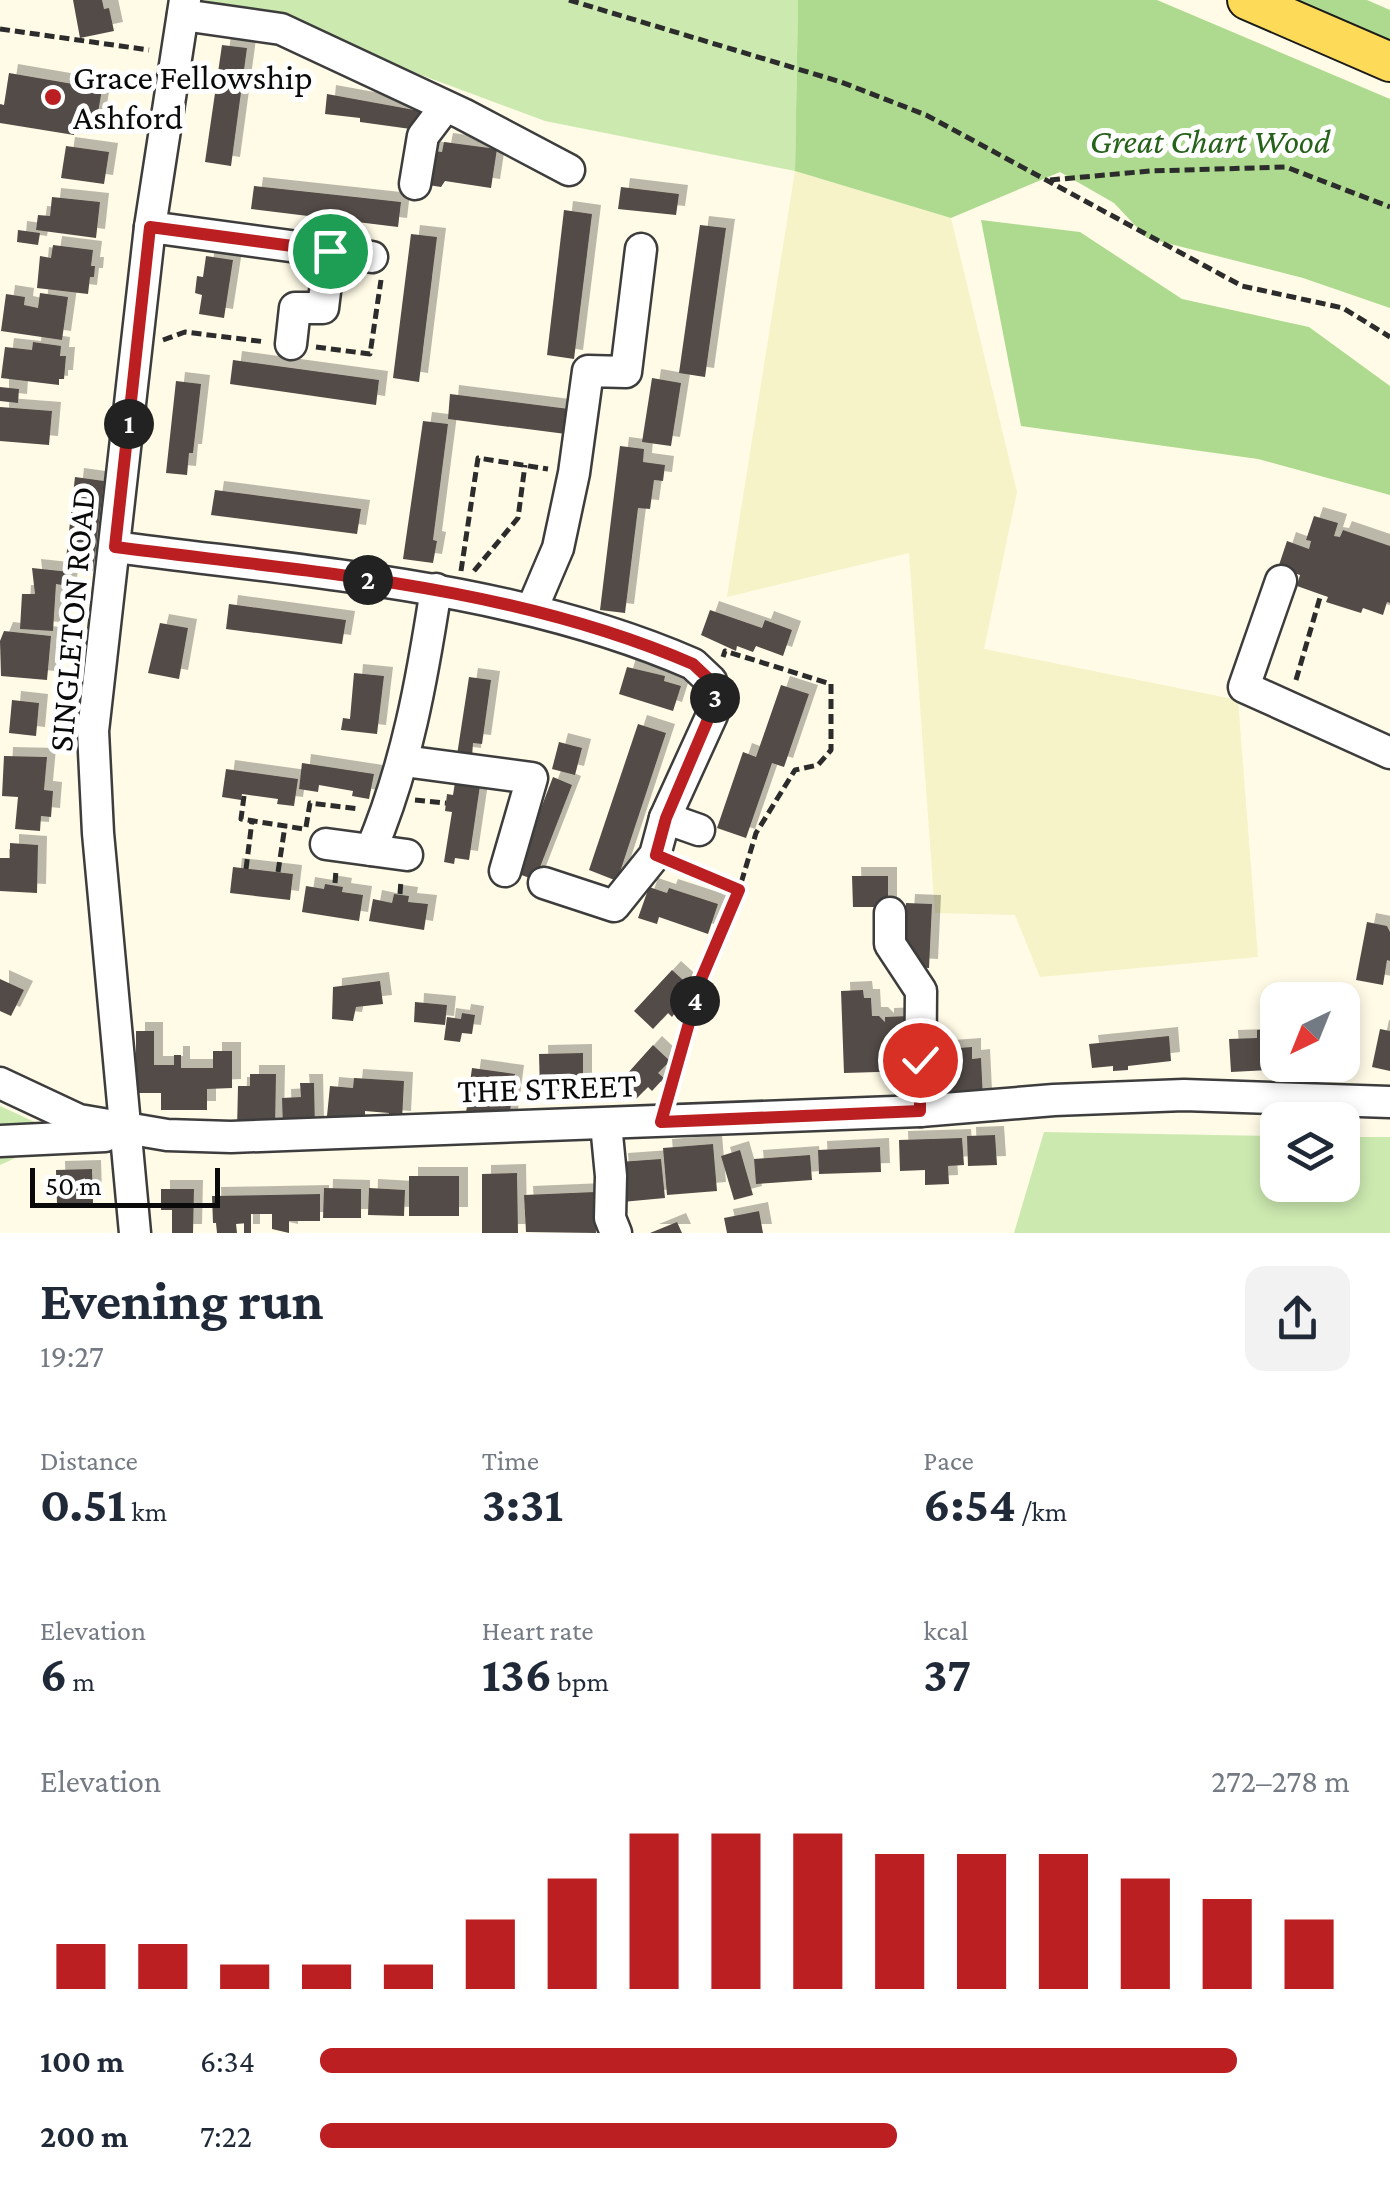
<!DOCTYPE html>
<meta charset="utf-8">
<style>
:root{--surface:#fff;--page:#f2f2f3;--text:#1f2937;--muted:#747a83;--accent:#bc1f21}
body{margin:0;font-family:"Crimson Pro",serif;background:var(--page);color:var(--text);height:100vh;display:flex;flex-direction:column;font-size:38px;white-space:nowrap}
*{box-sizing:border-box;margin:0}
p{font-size:32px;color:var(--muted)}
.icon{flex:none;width:55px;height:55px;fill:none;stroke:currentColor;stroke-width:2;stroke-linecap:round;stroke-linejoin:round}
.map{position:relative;height:1233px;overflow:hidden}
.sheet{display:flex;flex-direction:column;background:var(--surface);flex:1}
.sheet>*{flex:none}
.needle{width:65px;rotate:223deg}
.controls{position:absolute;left:1260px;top:982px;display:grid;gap:20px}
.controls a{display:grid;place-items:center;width:100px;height:100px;border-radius:20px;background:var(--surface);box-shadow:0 5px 15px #0003;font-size:50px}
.scale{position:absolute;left:30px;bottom:25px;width:190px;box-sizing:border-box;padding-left:10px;border:5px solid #0a0a0a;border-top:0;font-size:28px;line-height:35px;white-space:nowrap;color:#0a0a0a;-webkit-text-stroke:8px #fff;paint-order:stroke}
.pin{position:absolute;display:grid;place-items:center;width:85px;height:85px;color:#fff;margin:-42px;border:5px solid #fff;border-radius:50%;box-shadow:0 2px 10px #0007}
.km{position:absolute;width:50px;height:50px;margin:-25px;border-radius:50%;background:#222;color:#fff;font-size:28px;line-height:50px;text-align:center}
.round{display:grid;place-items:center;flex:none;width:105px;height:105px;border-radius:20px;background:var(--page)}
.head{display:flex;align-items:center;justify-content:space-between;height:170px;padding:0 40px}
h1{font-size:55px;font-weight:700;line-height:75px}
.figures{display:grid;grid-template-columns:repeat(3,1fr);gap:15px;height:170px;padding:10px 40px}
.figures div{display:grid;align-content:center}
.figures b{font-size:50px;font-weight:700}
.figures small{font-size:28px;font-weight:400}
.figures p{font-size:28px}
.chart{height:280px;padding:20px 40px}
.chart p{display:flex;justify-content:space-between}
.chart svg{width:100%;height:180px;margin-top:10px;stroke:var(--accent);stroke-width:6}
ul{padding:0 40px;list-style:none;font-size:32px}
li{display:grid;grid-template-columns:160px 120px 1fr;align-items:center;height:75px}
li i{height:25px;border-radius:12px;background:var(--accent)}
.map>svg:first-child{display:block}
</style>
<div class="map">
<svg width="1390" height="1233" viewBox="0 0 1390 1233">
<defs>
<filter id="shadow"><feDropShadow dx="9" dy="-9" stdDeviation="0" flood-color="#0004"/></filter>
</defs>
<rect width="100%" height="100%" fill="#fffbe7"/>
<polygon fill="#f5f3c7" points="795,171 951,218 1017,492 984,649 1238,700 1258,957 1040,977 1015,915 935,913 909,553 727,597"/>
<g fill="#cce9b0">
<polygon points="205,0 798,0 795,171 545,121 362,53"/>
<polygon points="0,1106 65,1136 0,1165"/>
<polygon points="1044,1132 1277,1136 1278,1185 1342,1185 1343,1137 1390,1137 1390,1233 1014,1233"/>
</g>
<g fill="#aeda8f">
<polygon points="798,0 1157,0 1390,99 1390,308 1303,278 1147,238 1114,203 1060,172 951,218 795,171"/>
<polygon points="1290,0 1367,0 1390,10 1390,44"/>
<polygon points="981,220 1080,232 1182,299 1309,327 1390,386 1390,495 1258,459 1021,426"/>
</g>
<g fill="#534b46" filter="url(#shadow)">
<polygon points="73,0 102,0 104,9 109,8 114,31 80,38"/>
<polygon points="222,45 247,48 231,166 205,162"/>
<polygon points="9,73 102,89 97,119 77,116 74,135 0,123 0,104 4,105"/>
<polygon points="327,94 420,111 418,130 360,122 360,118 325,114"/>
<polygon points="444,142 497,149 491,188 445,181 441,187 422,184 426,150 442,152"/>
<polygon points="66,146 109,152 104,184 61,178"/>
<polygon points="254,186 401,202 398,227 251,209"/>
<polygon points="621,187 679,194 676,215 618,209"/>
<polygon points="52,197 100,202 96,238 36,230 38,215 50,216"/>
<polygon points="564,210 592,214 574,359 547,355"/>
<polygon points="700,225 726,228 705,377 679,373"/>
<polygon points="18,230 40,233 38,245 17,242"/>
<polygon points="411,234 437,237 419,382 393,378"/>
<polygon points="53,245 93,250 91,266 95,266 94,277 90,277 88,294 37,288 40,256 51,258"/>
<polygon points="206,256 233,260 224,318 199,314 202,295 195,293 197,276 203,277"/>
<polygon points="40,293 68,297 62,340 1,331 6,294 25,297 24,305 38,308"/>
<polygon points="33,342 61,346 60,356 66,356 64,379 59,379 59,385 1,378 5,347 32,350"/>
<polygon points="233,360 379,380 376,405 230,384"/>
<polygon points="652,378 681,383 671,446 642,442"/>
<polygon points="176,381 201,384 193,453 189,453 187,475 166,473"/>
<polygon points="0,387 19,389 18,403 0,401"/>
<polygon points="450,394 569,409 566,434 448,419"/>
<polygon points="0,407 52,411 49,445 0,441"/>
<polygon points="423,421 448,424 433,540 437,541 433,563 403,559"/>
<polygon points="620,446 644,449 643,462 665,465 663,481 654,480 650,509 638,508 625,613 600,610"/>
<polygon points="75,477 104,481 93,571 65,568"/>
<polygon points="215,490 361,509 357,534 211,515"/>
<polygon points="1314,516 1338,523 1334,536 1340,537 1343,530 1390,546 1390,603 1387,602 1383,615 1363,608 1361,613 1326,602 1328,597 1297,586 1300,575 1278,568 1287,541 1309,549 1311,541 1306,540"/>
<polygon points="32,568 70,572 68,586 56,584 53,631 20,629 22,594 35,594"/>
<polygon points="229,604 346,620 342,644 226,629"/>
<polygon points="710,610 762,628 765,620 792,630 783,656 756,646 753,652 737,646 736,651 701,635"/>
<polygon points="160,623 188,628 179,679 148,673"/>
<polygon points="4,631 51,636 47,680 1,676 0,641"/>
<polygon points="627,667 665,676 664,681 681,686 673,711 619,694"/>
<polygon points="354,673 384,676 377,734 341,730 343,718 350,719"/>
<polygon points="469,677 491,680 482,744 473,743 472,757 457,755"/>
<polygon points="781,685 809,694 784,767 772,763 746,838 717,828 743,752 756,757"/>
<polygon points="12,700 39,703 36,736 9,733"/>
<polygon points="638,724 666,733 617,881 589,870"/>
<polygon points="559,742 582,748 575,775 552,769"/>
<polygon points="4,756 47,757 44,790 53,791 51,817 41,816 40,831 15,829 18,797 2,796"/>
<polygon points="302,763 374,774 369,799 352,796 353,791 319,785 318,792 299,789"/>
<polygon points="226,769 298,779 294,806 277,804 278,799 242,794 241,800 222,797"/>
<polygon points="456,776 481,779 469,860 455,858 454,864 444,862 452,812 445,811 447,794 453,795"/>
<polygon points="553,777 572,785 535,880 516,873"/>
<polygon points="10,843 38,845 37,893 0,891 0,858 10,858"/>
<polygon points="233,867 293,874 290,900 230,893"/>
<polygon points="852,876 888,876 888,907 853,907"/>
<polygon points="325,884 343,887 342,892 363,895 359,921 302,912 306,886 324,889"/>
<polygon points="649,887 667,893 669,888 718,904 708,934 659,917 657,924 638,918"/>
<polygon points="394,894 409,896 408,902 428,904 424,930 369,921 373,899 392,903"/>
<polygon points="906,903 932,904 929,968 912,967 903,951"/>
<polygon points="1367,922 1387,926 1390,932 1390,961 1387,960 1383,985 1356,980"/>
<polygon points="672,970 692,988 672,1017 668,1013 653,1029 634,1011"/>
<polygon points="0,979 24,990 11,1016 0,1011"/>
<polygon points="380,981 383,1004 356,1007 353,1021 332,1019 333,987"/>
<polygon points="863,990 864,998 871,998 872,1016 879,1016 885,1022 885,1017 909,1016 911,1071 844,1073 841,991"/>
<polygon points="415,1002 447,1005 445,1025 414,1022"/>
<polygon points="462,1013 475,1015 472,1034 462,1033 460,1042 444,1040 447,1017 461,1019"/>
<polygon points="1268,1029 1269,1070 1231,1072 1229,1039 1257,1038 1257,1030"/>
<polygon points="1380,1029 1390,1031 1390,1071 1372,1067"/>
<polygon points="136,1031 154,1031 154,1065 174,1065 174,1055 181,1055 181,1068 213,1068 213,1051 232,1051 232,1088 207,1089 207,1110 161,1110 161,1093 136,1093"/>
<polygon points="1169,1036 1171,1061 1128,1066 1128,1070 1113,1071 1113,1066 1092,1068 1089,1044"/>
<polygon points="653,1045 670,1061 658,1073 664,1078 652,1091 648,1087 635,1100 618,1084"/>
<polygon points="972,1047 972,1059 981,1058 983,1099 942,1100 941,1064 946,1063 945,1049"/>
<polygon points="583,1053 583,1090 540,1091 539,1054"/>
<polygon points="1275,1065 1340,1065 1340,1076 1275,1071"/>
<polygon points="472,1068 515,1074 509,1119 466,1113"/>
<polygon points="250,1074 276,1074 275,1130 237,1130 238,1086 250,1086"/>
<polygon points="354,1078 404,1081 402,1120 389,1119 389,1113 365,1111 365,1117 327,1116 330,1086 353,1088"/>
<polygon points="300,1083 314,1083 315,1129 283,1129 282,1098 301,1097"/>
<polygon points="995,1135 997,1165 968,1166 967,1136"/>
<polygon points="962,1138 964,1165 948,1166 949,1184 925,1185 925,1170 900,1171 899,1140"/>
<polygon points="713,1144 717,1191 667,1195 663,1148"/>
<polygon points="880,1147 881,1172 819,1174 818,1150"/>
<polygon points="740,1150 753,1195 734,1200 721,1156"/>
<polygon points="810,1155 812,1180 756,1184 754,1159"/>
<polygon points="661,1159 665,1198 622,1202 619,1162"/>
<polygon points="92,1169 93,1203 57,1204 56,1170"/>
<polygon points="517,1173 518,1233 482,1233 482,1174"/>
<rect x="409" y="1176" width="50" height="40"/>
<polygon points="324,1188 361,1189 361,1218 323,1218"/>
<polygon points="369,1188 405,1190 404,1216 368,1215"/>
<polygon points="161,1189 194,1189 193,1233 172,1233 172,1210 161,1210"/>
<polygon points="595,1192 596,1233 526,1232 524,1195"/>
<polygon points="320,1194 320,1221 289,1221 289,1233 272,1229 272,1214 251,1214 251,1233 244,1233 244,1223 236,1224 237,1233 217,1233 216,1223 213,1223 212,1196"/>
<polygon points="759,1211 763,1233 727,1233 724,1218"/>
<polygon points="677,1222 682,1233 650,1233"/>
</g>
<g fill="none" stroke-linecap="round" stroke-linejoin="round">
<defs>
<g id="minor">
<polyline points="183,15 281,29 463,114 569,170"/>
<polyline points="415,184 423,136 445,107"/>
<polyline points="150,227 372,257"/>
<polyline points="291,344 295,308 323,308 330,251"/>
<path d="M 115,547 C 309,573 511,585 693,664 L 711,681 L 715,703 L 712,715 L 665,818 L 655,855 L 614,906 L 544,883"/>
<polyline points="1281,581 1244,687 1390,753"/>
<polyline points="532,609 558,548 574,473 588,371 626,372 641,249"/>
<polyline points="404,761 532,778 505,871"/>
<polyline points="665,818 699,830"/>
<polyline points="326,844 407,855"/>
<path d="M 371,850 C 407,765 422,680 436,589"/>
<polyline points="890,913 890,944 921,991 920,1111"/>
<polyline points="0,1083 79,1120 167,1135 231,1137 920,1111 1054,1100 1184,1095 1390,1102"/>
<polyline points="606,1124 611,1176 610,1218 616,1233"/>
<polyline points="0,1141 105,1136"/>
<polyline points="135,1233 98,833 93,731 150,227 185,0"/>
</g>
<polyline id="major" points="1247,0 1390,62"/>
</defs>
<use href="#minor" stroke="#3d3d3d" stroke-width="35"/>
<use href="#major" stroke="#1b1b1b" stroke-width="42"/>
<g stroke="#2c2c2c" stroke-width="5" stroke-dasharray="10 5" stroke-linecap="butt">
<polyline points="569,0 841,82 926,115 1242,286 1343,308 1390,337"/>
<polyline points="0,29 149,50"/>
<polyline points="1050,180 1150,171 1286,167 1390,207"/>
<polyline points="163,340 185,332 266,342"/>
<polyline points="316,347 370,354 381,280"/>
<polyline points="461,571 478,458 548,469"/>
<polyline points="474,571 518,518 525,465"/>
<polyline points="1296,680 1321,594"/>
<polyline points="244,796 241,819 304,829"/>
<polyline points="415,800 446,803"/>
<polyline points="306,827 310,803 360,809"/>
<polyline points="677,864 739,890"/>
<polyline points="246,869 252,821"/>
<polyline points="278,872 285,826"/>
<polyline points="335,883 336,870"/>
<polyline points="400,894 401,880"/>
<polyline points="669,1095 702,977 739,890 756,833 795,770 818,765 831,750 831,684 725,651 723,657"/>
</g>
<use href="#minor" stroke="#fff" stroke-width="30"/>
<use href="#major" stroke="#fddb59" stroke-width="38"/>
</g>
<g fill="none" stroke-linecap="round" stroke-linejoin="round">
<defs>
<path id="route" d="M 330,251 L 150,227 L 115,547 C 309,572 511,585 693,664 L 711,681 L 715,703 L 666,818 L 656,855 L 739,890 L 702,977 L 661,1122 L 920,1111 L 920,1060"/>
</defs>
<use href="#route" stroke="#fff" stroke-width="20"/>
<use href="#route" stroke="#bc1f21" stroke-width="12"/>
</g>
<circle fill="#bc1f21" stroke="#fff" stroke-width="4" cx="53" cy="97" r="10"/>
<g text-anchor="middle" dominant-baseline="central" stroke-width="10" stroke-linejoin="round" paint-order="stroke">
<g font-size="35" fill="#0a0a0a" stroke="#fff" text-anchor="start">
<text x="73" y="77">Grace Fellowship<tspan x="73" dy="40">Ashford</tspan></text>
</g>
<g font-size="35" font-style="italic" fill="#26621a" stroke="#fff">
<text x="1210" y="141">Great Chart Wood</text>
</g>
<g font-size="35" fill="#0a0a0a" stroke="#fff">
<text transform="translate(72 619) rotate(-85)">SINGLETON ROAD</text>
<text transform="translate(547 1088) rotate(-2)">THE STREET</text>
</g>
</g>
</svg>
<div class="controls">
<a><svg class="needle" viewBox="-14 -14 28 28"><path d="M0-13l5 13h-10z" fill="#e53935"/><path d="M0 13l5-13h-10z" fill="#747a83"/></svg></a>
<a><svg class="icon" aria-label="layers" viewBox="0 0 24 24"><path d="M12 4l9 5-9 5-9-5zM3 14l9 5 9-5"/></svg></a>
</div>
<div class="scale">50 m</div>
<div class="pin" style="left:330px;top:251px;background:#1e9e55"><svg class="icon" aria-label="arrive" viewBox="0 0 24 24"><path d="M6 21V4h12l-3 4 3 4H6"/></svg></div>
<div class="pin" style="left:920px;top:1060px;background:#d93025"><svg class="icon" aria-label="check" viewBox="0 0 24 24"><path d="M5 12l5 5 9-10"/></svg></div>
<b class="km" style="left:129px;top:424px">1</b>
<b class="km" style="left:368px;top:580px">2</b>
<b class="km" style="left:715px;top:698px">3</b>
<b class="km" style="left:695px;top:1001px">4</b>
</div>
<section class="sheet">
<div class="head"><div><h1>Evening run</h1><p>19:27</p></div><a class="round"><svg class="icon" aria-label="share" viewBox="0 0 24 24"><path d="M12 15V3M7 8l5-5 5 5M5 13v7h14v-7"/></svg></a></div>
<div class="figures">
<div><p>Distance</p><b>0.51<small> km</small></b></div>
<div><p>Time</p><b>3:31</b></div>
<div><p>Pace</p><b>6:54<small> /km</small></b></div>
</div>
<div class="figures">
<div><p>Elevation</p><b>6<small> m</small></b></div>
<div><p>Heart rate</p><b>136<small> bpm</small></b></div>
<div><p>kcal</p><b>37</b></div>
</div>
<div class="chart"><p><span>Elevation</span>272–278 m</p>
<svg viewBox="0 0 160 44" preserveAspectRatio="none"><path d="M5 44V33M15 44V33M25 44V38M35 44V38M45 44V38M55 44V27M65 44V17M75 44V6M85 44V6M95 44V6M105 44V11M115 44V11M125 44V11M135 44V17M145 44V22M155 44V27"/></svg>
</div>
<ul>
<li><b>100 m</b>6:34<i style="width:89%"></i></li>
<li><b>200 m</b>7:22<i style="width:56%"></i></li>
</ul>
</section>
